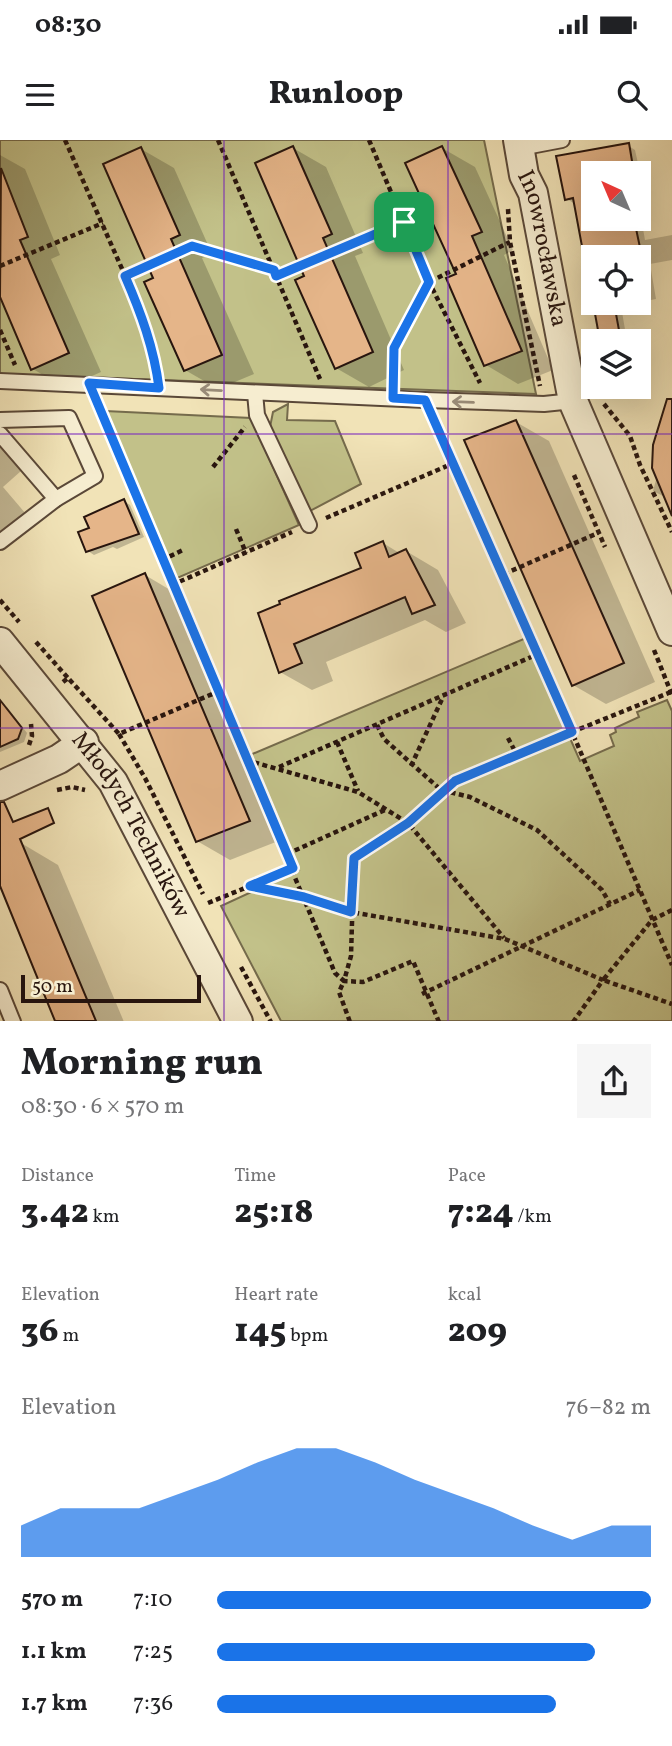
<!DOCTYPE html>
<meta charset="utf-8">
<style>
:root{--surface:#fff;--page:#f6f6f6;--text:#202124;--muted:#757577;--accent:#1a73e8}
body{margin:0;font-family:Vollkorn,serif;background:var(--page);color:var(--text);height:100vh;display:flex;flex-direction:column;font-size:26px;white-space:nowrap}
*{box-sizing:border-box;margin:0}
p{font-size:23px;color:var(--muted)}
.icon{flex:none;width:38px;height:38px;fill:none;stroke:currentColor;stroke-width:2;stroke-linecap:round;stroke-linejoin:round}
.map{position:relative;height:881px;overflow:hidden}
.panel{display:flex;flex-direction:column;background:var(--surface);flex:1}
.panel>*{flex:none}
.needle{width:46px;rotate:316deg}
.buttons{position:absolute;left:581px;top:21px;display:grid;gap:14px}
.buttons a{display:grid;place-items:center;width:70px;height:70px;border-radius:0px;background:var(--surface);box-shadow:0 7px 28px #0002;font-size:35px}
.scale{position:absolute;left:21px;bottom:18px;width:180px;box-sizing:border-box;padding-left:7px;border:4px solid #28150e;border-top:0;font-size:19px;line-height:24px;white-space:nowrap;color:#28150e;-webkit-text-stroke:5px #f6edd0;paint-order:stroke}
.pin{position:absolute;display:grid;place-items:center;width:60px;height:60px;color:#fff;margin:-30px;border-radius:14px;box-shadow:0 4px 10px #0006}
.round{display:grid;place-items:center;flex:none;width:74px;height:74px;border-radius:0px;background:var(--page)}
.headline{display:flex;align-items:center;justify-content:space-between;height:119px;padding:0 21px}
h1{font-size:38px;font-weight:800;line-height:52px}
.metrics{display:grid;grid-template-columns:repeat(3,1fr);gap:10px;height:119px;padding:7px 21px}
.metrics div{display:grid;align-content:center}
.metrics b{font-size:35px;font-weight:800}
.metrics small{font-size:19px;font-weight:400}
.metrics p{font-size:19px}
.chart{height:196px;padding:14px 21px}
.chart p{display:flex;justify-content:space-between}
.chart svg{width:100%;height:126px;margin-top:7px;fill:var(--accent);opacity:.7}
ul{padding:0 21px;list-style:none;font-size:23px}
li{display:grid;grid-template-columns:112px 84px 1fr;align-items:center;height:52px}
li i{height:18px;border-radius:9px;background:var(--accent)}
.status{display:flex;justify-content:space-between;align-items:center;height:49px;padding:0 35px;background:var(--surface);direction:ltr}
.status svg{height:19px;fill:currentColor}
header{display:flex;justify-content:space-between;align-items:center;height:91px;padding:0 21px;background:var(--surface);font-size:32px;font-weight:800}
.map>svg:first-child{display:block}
</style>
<div class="status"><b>08:30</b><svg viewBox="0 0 49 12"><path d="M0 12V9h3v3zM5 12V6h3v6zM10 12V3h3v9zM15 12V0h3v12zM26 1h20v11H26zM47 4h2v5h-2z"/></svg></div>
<header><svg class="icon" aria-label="menu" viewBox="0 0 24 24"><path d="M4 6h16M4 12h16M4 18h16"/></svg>Runloop<svg class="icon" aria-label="search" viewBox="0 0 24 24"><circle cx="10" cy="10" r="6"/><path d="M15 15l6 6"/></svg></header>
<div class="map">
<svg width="672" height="882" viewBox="0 0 672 882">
<rect width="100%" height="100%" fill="#f1e3b7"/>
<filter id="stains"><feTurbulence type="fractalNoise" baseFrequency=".00286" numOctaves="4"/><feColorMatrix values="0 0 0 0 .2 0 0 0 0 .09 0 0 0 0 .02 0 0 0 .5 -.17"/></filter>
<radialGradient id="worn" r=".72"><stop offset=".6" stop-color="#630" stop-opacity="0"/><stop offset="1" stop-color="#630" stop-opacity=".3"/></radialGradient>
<g fill="#c2c189" stroke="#756b4c" stroke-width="2">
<polygon points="0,0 484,0 536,254 0,234"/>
<polygon points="288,264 287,280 335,281 361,344 310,371 270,287 273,272"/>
<polygon points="105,271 251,278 299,385 175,439"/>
<polygon points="526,498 580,621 614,606 610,595 616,592 615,588 639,577 637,572 667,560 672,571 672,881 281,881 221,766 299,730 250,615"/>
</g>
<g fill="#0003">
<polygon points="627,5 635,10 644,50 639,51 639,33 593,33 593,79 639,79 639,66 645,100 672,95 672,120 650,124 656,159 621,166 627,201 602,201 594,163 639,163 639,117 593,117 593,158 575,64 567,59 558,17"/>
<polygon points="293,8 326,27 363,113 355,116 404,230 369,247 336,228 307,137"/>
<polygon points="442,8 475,27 513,110 504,115 553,230 518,244 486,225"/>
<polygon points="141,9 174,28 212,114 202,118 254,234 218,249 185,230"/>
<polygon points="0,15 25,29 60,115 51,119 101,232 65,248 33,229 0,152 0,141 3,139 0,132"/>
<polygon points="610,247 636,247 637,250 619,253"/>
<polygon points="672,281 672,371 667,358 653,351"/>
<polygon points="516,282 549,301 655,542 606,564 573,545"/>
<polygon points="0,306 21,331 3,347 26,374 0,396"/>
<polygon points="124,361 130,365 144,397 117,409 113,407 94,415 88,411 91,389"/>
<polygon points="383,403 401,414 406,411 438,430 466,483 446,492 425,480 326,522 333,541 312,550 280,532 260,474 363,430"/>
<polygon points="145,435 177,454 281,700 230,720 197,701"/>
<polygon points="0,563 7,567 27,593 24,602 0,612"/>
<polygon points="21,703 58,725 124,882 57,882 0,742 0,711"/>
</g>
<g fill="#e5b589" stroke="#28150e" stroke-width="2">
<polygon points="629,3 634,33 593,33 593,79 634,79 642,117 584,117 573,58 565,60 556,16"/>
<polygon points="293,6 332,94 323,98 373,212 335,229 295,140 304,136 255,23"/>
<polygon points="442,6 482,92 472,96 522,211 484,226 446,138 456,134 405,23"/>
<polygon points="141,7 180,95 171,99 222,215 184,231 144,142 153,138 103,24"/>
<polygon points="1,28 28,97 20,100 69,213 31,230 0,157"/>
<polygon points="593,163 614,163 621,201 600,201"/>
<polygon points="667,259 672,259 672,376 652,328 653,305"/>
<polygon points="516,280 624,523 572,546 464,300"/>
<polygon points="124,359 139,394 86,412 78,392 89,388 84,377"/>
<polygon points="383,401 389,417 406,409 435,465 412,474 405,457 294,504 302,523 279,533 258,473 280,464 279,461 361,428 355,413"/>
<polygon points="145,433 250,681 196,702 92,456"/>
<polygon points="0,560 22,588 18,599 0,607"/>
<polygon points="0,662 4,662 13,682 48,668 54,683 20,699 96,881 55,881 0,746"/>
</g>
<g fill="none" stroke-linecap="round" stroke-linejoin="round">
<defs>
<g id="lane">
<polyline points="520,8 562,0"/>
<polyline points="0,241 425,260 544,264 573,261"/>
<polyline points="255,253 257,275 309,385"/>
<polyline points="0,280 69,278 95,336 56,359 0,402"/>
<polyline points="0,294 56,359"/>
<polyline points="0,850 13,882"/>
</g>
<g id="street">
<path id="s1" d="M 518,0 L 524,35 L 533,53 L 573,261 L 672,491"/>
<path id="s2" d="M 0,502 L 113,642 L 238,882"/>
<polyline points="0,646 59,619 84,602"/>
</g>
</defs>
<use href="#lane" stroke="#5a4838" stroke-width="18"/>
<use href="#street" stroke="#5a4838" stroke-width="32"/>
<g stroke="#28150e" stroke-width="4.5" stroke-dasharray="5 3.5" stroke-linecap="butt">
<polyline points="65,0 142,174 156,229"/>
<polyline points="218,0 320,239"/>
<polyline points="369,0 429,142 480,243"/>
<polyline points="508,69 510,102 540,246"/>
<polyline points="0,126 103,83"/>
<polyline points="125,136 192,106 273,130"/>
<polyline points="276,137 404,82"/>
<polyline points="0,190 15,225"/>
<polyline points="393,242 393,208 429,142 510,102"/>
<polyline points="97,264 217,552"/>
<polyline points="604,264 630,296 640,325 672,392"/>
<polyline points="213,327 245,287"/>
<polyline points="574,335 605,407"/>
<polyline points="326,378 454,323"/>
<polyline points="236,389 246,413"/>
<polyline points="162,420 183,410"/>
<polyline points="504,434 598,393"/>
<polyline points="172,445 292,392"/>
<polyline points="0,460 19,482"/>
<polyline points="36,502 68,538"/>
<polyline points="654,510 672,555"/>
<polyline points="63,542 68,538 119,594 217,552 335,833 344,841 339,852 350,882"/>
<polyline points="671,552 572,592 672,825"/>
<polyline points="377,585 384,599 441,650 470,657 537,690 602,750 610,764"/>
<polyline points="119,594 145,638 203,754"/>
<polyline points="508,598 517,615"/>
<polyline points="337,602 358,651"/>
<polyline points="29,605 32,596 31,584"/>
<polyline points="246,620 358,652 408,683 504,798"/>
<polyline points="411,626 443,557"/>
<polyline points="279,627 538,514 433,277"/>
<polyline points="57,650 72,647 85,650"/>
<polyline points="287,714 387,669"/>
<polyline points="252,746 293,728"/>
<polyline points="208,763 250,746 304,757 351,772 505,799 603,840 573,882"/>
<polyline points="672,770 652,780 603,840 672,864"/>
<polyline points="241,827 271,882"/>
<polyline points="422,854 640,750"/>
<polyline points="439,882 413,821 363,842 344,841 351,816 354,717 408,683 455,641 572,592 538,514"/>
</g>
<use href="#lane" stroke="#f6edd0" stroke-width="14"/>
<use href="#street" stroke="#f6edd0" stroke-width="28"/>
</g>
<defs><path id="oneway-shaft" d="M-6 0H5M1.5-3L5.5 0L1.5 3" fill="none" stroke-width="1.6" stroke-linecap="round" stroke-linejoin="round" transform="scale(1.75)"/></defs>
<g stroke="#998c79">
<use href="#oneway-shaft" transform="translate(211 250) rotate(-177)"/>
<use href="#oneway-shaft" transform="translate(463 262) rotate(-178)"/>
</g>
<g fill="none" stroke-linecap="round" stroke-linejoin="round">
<defs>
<path id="route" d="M 404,82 L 429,142 L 394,208 L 393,258 L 425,260 L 572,592 L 455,641 L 408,683 L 354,718 L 351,772 L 304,757 L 250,746 L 293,728 L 89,243 L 159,248 C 154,208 141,173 125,136 L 192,106 L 274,130 L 276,136 Z"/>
</defs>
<use href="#route" stroke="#fff" stroke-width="14"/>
<use href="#route" stroke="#1a73e8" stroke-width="9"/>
</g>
<path fill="none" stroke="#7b2cbf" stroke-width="2" stroke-opacity="0.55" d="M 224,0 L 224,882M 448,0 L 448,882M 0,294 L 672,294M 0,588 L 672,588"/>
<g text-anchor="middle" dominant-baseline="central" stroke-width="7" stroke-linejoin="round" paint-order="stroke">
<g font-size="24" fill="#28150e" stroke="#f6edd0">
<text stroke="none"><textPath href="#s1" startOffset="112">Inowrocławska</textPath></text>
<text stroke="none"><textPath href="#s2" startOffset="226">Młodych Techników</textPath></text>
</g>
</g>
<rect width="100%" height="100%" filter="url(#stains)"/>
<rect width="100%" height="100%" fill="url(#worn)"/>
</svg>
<div class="buttons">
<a><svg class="needle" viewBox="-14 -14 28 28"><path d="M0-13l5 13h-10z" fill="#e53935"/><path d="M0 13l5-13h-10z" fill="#757577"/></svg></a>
<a><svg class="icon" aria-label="locate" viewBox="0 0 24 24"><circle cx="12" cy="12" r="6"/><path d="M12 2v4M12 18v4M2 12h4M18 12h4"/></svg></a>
<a><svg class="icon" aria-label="layers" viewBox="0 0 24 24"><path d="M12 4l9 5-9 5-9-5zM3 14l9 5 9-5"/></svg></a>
</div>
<div class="scale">50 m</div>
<div class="pin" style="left:404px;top:82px;background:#1e9e55"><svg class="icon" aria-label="arrive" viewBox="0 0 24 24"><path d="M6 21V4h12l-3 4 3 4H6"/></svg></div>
</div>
<section class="panel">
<div class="headline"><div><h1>Morning run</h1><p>08:30 · 6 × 570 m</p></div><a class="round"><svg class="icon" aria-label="share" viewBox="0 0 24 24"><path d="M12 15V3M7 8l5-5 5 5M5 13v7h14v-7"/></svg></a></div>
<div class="metrics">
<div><p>Distance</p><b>3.42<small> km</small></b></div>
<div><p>Time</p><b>25:18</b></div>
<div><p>Pace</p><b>7:24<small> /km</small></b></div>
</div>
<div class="metrics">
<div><p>Elevation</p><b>36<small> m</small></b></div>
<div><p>Heart rate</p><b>145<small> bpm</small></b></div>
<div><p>kcal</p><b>209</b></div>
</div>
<div class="chart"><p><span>Elevation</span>76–82 m</p>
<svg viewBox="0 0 160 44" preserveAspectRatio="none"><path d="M0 44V33L10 27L20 27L30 27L40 22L50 17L60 11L70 6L80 6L90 11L100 17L110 22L120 27L130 33L140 38L150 33L160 33V44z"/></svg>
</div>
<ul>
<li><b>570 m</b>7:10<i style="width:100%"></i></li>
<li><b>1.1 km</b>7:25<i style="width:87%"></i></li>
<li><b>1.7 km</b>7:36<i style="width:78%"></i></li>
</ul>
</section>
